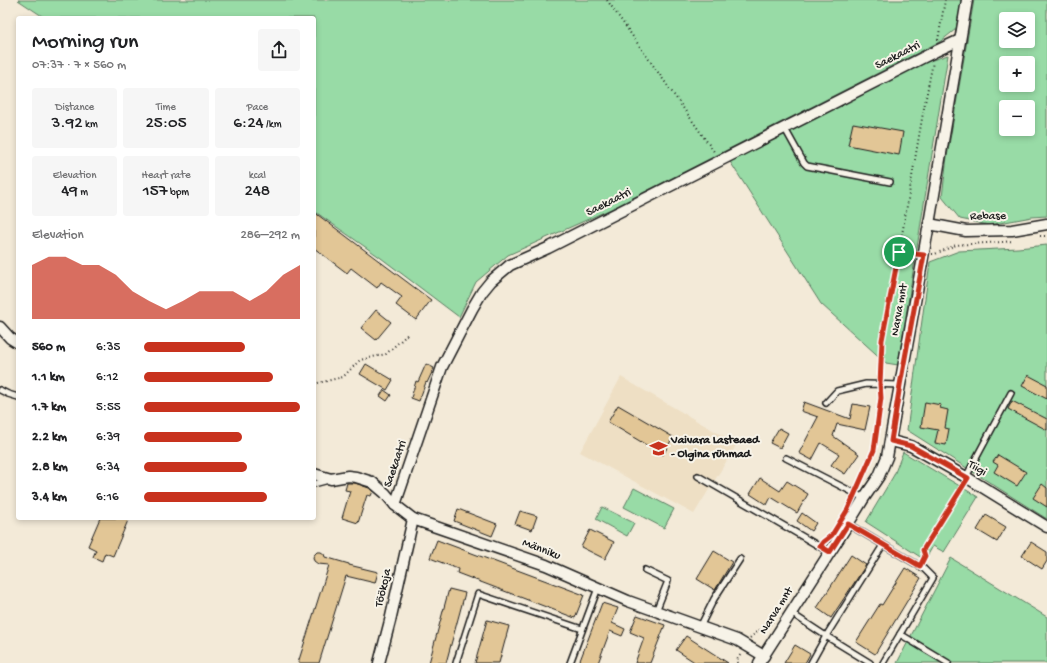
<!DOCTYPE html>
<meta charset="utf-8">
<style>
:root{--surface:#fff;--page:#f6f6f6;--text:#202124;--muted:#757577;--accent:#c8321e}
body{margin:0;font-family:"Gochi Hand",sans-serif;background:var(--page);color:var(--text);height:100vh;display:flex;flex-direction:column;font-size:15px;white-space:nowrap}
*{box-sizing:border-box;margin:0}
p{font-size:13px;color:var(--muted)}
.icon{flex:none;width:22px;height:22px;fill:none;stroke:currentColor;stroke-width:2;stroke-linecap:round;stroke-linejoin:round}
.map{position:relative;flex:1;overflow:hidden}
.details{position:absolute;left:16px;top:16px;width:300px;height:504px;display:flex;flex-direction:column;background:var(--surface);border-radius:4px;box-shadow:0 2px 6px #0003}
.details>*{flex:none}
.controls{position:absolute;left:999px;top:12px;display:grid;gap:8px}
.controls a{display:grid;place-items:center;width:36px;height:36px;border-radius:4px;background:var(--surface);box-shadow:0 2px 6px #0003;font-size:20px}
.pin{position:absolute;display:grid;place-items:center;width:34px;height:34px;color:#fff;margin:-17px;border:2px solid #fff;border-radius:50%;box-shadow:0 1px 4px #0007}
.round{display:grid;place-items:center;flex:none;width:42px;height:42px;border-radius:4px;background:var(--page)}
.head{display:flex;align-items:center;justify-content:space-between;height:68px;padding:0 16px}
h1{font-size:22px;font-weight:600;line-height:30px}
.stats{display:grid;grid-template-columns:repeat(3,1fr);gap:6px;height:68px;padding:4px 16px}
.stats div{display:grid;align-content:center;border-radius:4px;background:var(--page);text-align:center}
.stats b{font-size:17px;font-weight:600}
.stats small{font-size:11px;font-weight:400}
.stats p{font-size:11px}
.chart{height:112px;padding:8px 16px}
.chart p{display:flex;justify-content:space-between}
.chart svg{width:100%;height:72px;margin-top:4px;fill:var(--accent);opacity:.7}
ul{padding:0 16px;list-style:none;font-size:13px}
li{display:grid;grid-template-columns:64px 48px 1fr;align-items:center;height:30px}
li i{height:10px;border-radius:5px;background:var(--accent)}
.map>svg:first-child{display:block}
</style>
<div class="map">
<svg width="1047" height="663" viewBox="0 0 1047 663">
<rect width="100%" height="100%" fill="#f3ead8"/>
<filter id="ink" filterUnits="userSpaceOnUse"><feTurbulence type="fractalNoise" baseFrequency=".025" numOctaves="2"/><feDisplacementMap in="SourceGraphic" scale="8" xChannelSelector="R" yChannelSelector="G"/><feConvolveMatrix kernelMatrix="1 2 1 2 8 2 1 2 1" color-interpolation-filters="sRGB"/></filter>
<g filter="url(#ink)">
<polygon fill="#eedfc4" points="621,377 737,444 694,514 580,452"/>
<g fill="#98dba6" stroke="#5a7c61" fill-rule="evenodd">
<polygon points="18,0 962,0 956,29 941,41 611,209 508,255 476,282 459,317 381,258 314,211 314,18 45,18"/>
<path d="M 974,0 L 1047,0 L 1047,216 L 1032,217 L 989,225 L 960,219 L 942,197 L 947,157 ZM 1006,19 L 1028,19 L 1028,41 L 1006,41 ZM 1006,63 L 1028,63 L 1028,85 L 1006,85 ZM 1006,107 L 1028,107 L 1028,129 L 1006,129 Z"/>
<polygon points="948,55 898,365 886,363 821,304 729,160 920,64"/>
<polygon points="1047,245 1047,519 907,430 930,262 959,251 1018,248"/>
<polygon points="903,452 978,497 944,552 933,546 925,560 866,522 894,475"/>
<polygon points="634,488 674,509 664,528 624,507"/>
<polygon points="602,507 634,523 627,536 596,519"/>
<polygon points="951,558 1047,617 1047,663 897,663"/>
</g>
<g fill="#e2c696" stroke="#1c1c1c">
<polygon points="853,123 903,132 899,155 848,145"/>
<polygon points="314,212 431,300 416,320 396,305 402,297 381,282 377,288 351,268 347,273 314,248"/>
<polygon points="376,310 391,322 376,340 361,328"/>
<polygon points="366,364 393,380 387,390 360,374"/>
<polygon points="426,364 434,368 427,383 426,382 419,401 411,398 416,381 418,382"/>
<polygon points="1028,375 1047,385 1047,399 1022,386"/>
<polygon points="384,390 391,395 387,401 380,396"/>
<polygon points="1012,401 1047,419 1047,430 1008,409"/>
<polygon points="804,402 850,419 853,404 870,407 865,430 837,424 833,436 859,454 845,474 831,465 839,454 821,443 812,460 799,453 818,417 801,411"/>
<polygon points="925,402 941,405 940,408 948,410 945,428 949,429 946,445 935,443 938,430 921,427"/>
<polygon points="618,405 673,437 663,455 608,422"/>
<polygon points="779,428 788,433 780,448 770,443"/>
<polygon points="998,455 1026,472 1017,486 994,472 998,465 993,462"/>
<polygon points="760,478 780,491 787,481 808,494 797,513 771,497 767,505 750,494"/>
<polygon points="347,483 355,483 369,488 373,491 371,496 367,495 358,523 342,518 350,491 345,490"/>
<polygon points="1042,484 1047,488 1047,507 1033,498"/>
<polygon points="458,509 497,524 492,536 454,521"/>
<polygon points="520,511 537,516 532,530 515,524"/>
<polygon points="802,513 816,523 811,531 797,521"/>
<polygon points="986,515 1006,527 997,542 977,530"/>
<polygon points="100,518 129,518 113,556 105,553 102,561 93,557 96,550 88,546"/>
<polygon points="590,530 614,542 605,559 581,547"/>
<polygon points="437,540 584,595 575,618 457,573 458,569 430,558"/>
<polygon points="1031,542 1047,552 1047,561 1042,569 1022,556"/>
<polygon points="714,551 732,562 715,590 697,579"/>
<polygon points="317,552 321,552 324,554 325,557 349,564 349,565 378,572 375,583 346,576 319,663 298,663 329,565 318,564 314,561 313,557 315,554"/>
<polygon points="851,555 866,565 831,618 817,608"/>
<polygon points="905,568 921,578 875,654 856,642 880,604 882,605"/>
<polygon points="449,589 465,593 446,663 429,663"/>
<polygon points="602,603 618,608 612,623 625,629 622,636 610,631 598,663 579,663"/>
<polygon points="637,615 665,625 650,663 635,663 644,638 630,632"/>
<polygon points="487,620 509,626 499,663 475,663"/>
<polygon points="686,636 728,663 696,663 676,650"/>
<polygon points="795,645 810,654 805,663 784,663"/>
</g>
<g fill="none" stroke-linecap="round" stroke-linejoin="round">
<defs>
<g id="lane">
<polyline points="784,127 804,163 807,166 890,182"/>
<polyline points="0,390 8,394 18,397"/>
<polyline points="826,403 837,391 866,384 900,385"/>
<polyline points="786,458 864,498"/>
<polyline points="698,476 829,552"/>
<polyline points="966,477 1011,393"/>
<polyline points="314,484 329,480"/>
<polyline points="848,524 923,568 933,578 883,663"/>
<polyline points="645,570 668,581 656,611"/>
<polyline points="791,613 826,636 870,663"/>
<polyline points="700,627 714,599 740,559"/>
<polyline points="900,634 948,663"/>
<polyline points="456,663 478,594 582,629"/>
<polyline points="570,663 598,588"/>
<polyline points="811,663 826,636 883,545"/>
</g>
<g id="street">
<polyline points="929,224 966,231 1012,230 1047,224"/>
<polyline points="0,327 10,338 18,343"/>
<polyline points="891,441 911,446 966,477 1047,527"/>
<polyline points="314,474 331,479 348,476 356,477 372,482 385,493 395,505 413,519 546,565 628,601 737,640 764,656"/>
<polyline points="395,505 442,367 472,309 482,292 491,281 510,265 548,248 936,51 960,40"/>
<polyline points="379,663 390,621 413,519"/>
<polyline points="759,663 848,524 864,498 879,476 887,457 929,224 967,0"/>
</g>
</defs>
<use href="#lane" stroke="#1c1c1c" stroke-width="8"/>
<use href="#street" stroke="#1c1c1c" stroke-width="13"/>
<g stroke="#1c1c1c" stroke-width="2" stroke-dasharray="1 3" stroke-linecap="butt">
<polyline points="607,0 715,153"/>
<polyline points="938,40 945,0"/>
<polyline points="1040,236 1047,236"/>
<polyline points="899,252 914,254"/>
<polyline points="932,254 935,254 956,245 1002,242 1014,241"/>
<polyline points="880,377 882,340 899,252 923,113 933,62"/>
<polyline points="314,384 343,377 360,360 386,354 409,333"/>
<polyline points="858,487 874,450 881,398 881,391"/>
<polyline points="923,560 925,556 923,550 963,486"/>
<polyline points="750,638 758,631 773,622"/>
<polyline points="738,663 737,660 741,654"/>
</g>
<use href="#lane" stroke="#f7f3e8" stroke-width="5"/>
<use href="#street" stroke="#f7f3e8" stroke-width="10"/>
</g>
</g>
<g fill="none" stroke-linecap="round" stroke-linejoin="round" filter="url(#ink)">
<defs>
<polygon id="route" points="899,252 924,255 900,385 891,441 911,446 968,478 923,550 925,556 920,566 848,524 830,552 820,546 823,542 832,535 848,509 874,450 881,398 880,384 882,340"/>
</defs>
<use href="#route" stroke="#fff" stroke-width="8"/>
<use href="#route" stroke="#c8321e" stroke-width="5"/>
</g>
<defs>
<symbol id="school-bare" viewBox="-9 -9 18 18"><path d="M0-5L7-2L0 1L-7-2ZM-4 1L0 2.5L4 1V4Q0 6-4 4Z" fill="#c8321e" stroke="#f7f3e8" stroke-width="2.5" paint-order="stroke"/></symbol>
</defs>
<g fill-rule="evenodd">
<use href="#school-bare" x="646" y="436" width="25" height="25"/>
</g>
<g text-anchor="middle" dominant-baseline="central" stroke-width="4" stroke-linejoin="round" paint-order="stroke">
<g font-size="12" fill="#1c1c1c" stroke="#f7f3e8">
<text transform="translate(898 56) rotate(-27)">Saekaatri</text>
<text transform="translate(609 203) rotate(-27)">Saekaatri</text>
<text transform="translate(988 217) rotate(-1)">Rebase</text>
<text transform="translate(900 310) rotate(-80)">Narva mnt</text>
<text transform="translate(396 464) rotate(-71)">Saekaatri</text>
<text transform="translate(977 469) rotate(31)">Tiigi</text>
<text transform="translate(541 550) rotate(21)">Männiku</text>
<text transform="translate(384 588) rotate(-77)">Töökoja</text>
<text transform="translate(777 611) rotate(-58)">Narva mnt</text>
</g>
<g font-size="12" font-weight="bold" fill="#1c1c1c" stroke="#f7f3e8" text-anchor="start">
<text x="671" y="441">Vaivara Lasteaed<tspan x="671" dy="14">- Olgina rühmad</tspan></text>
</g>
</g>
</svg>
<div class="controls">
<a><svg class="icon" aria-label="layers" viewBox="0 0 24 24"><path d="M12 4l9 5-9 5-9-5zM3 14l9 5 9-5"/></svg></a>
<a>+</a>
<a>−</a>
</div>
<div class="pin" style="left:899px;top:252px;background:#1e9e55"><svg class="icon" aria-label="arrive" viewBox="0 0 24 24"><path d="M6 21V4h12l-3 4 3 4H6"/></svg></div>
<section class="details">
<div class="head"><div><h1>Morning run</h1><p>07:37 · 7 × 560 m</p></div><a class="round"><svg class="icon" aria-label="share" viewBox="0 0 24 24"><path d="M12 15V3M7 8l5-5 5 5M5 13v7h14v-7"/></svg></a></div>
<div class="stats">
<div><p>Distance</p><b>3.92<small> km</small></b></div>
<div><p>Time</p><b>25:05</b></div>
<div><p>Pace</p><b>6:24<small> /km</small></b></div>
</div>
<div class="stats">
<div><p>Elevation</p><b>49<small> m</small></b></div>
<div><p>Heart rate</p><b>157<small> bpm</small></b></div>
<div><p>kcal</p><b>248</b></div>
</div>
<div class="chart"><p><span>Elevation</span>286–292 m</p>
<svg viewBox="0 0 160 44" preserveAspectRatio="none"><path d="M0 44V11L10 6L20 6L30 11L40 11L50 17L60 27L70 33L80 38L90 33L100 27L110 27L120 27L130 33L140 27L150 17L160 11V44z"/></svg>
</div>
<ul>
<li><b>560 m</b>6:35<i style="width:65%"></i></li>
<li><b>1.1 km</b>6:12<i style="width:83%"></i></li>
<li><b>1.7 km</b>5:55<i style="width:100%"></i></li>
<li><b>2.2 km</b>6:39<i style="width:63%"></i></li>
<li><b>2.8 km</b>6:34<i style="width:66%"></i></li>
<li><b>3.4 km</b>6:16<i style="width:79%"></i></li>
</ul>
</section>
</div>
